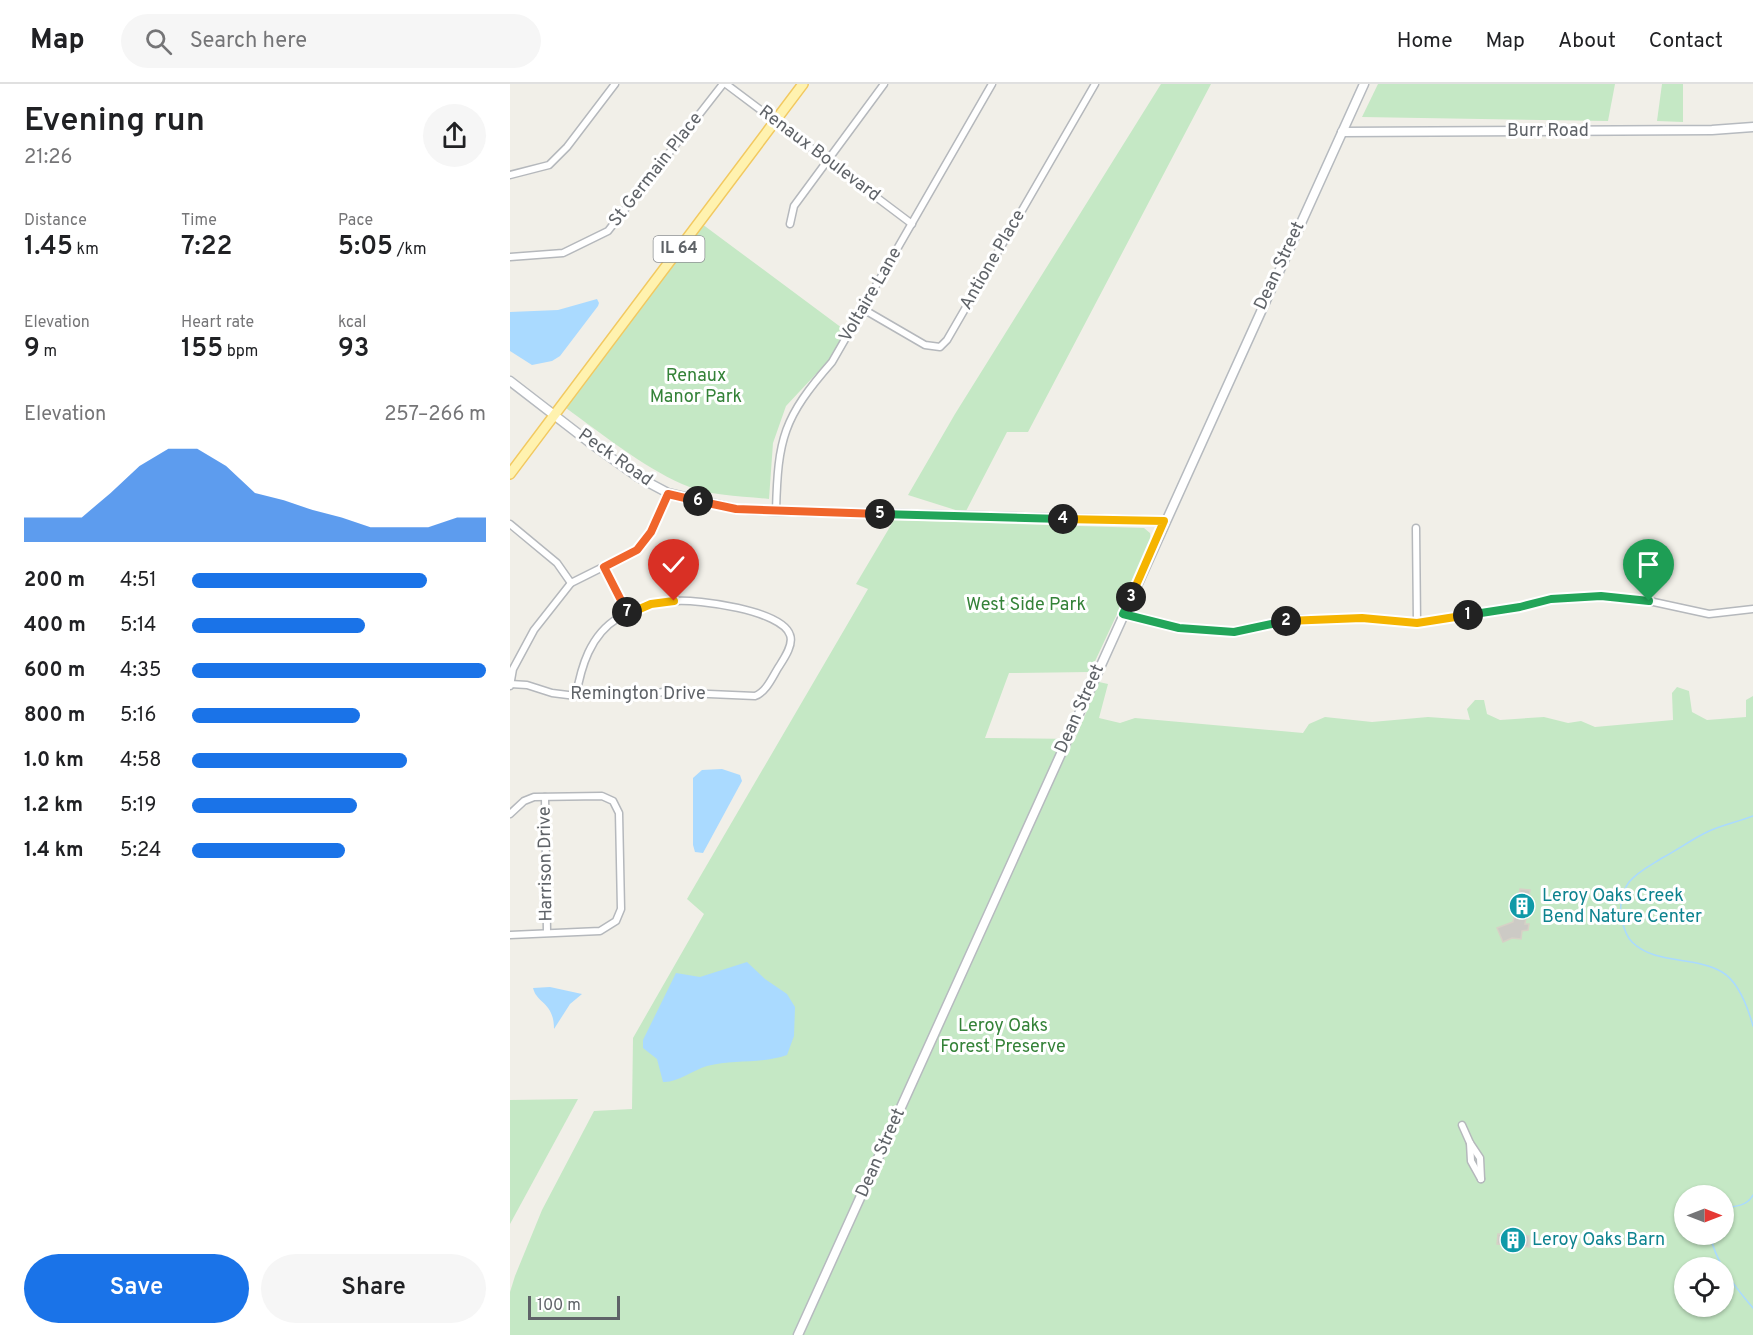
<!DOCTYPE html>
<meta charset="utf-8">
<style>
:root{--surface:#fff;--page:#f6f6f6;--text:#202124;--muted:#757577;--line:#e0e0e0;--accent:#1a73e8}
body{margin:0;font-family:Overpass,sans-serif;background:var(--page);color:var(--text);height:100vh;display:flex;flex-direction:column;font-size:22px;white-space:nowrap}
*{box-sizing:border-box;margin:0}
p{font-size:20px;color:var(--muted)}
.icon{flex:none;width:33px;height:33px;fill:none;stroke:currentColor;stroke-width:2;stroke-linecap:round;stroke-linejoin:round}
.map{position:relative;flex:1;overflow:hidden}
.details{display:flex;flex-direction:column;background:var(--surface);width:510px}
.details>*{flex:none}
.needle{width:39px;rotate:90deg}
.tools{position:absolute;left:1164px;top:1101px;display:grid;gap:12px}
.tools a{display:grid;place-items:center;width:60px;height:60px;border-radius:50%;background:var(--surface);box-shadow:0 2px 4px #0004;font-size:30px}
.scale{position:absolute;left:18px;bottom:15px;width:92px;box-sizing:border-box;padding-left:6px;border:3px solid #5f6368;border-top:0;font-size:16px;line-height:21px;white-space:nowrap;color:#5f6368;-webkit-text-stroke:4px #fff;paint-order:stroke}
.pin{position:absolute;display:grid;place-items:center;width:51px;height:51px;color:#fff;margin:-62px -26px;border-radius:50% 50% 50% 0;rotate:-45deg;box-shadow:0 0 6px #0007}
.pin .icon{rotate:45deg}
.km{position:absolute;width:30px;height:30px;margin:-15px;border-radius:50%;background:#222;color:#fff;font-size:16px;line-height:30px;text-align:center}
.round{display:grid;place-items:center;flex:none;width:63px;height:63px;border-radius:32px;background:var(--page)}
.overview{display:flex;align-items:center;justify-content:space-between;height:102px;padding:0 24px}
h1{font-size:33px;font-weight:600;line-height:45px}
.figures{display:grid;grid-template-columns:repeat(3,1fr);gap:9px;height:102px;padding:6px 24px}
.figures div{display:grid;align-content:center}
.figures b{font-size:26px;font-weight:600}
.figures small{font-size:16px;font-weight:400}
.figures p{font-size:16px}
.chart{height:168px;padding:12px 24px}
.chart p{display:flex;justify-content:space-between}
.chart svg{width:100%;height:108px;margin-top:6px;fill:var(--accent);opacity:.7}
.cta{display:flex;gap:12px;margin-top:auto;padding:12px 24px}
.cta a{flex:1;height:69px;border-radius:36px;background:var(--accent);color:#fff;font-size:24px;font-weight:600;line-height:69px;text-align:center}
.cta a+a{background:var(--page);color:var(--text)}
ul{padding:0 24px;list-style:none;font-size:20px}
li{display:grid;grid-template-columns:96px 72px 1fr;align-items:center;height:45px}
li i{height:15px;border-radius:8px;background:var(--accent)}
header{display:flex;align-items:center;gap:36px;box-sizing:border-box;height:84px;padding:0 30px;background:var(--surface);border-bottom:2px solid var(--line)}
header strong{font-size:28px}
nav{display:flex;gap:33px;margin-inline-start:auto;font-size:21px}
.search{width:420px;height:54px;background:var(--page);display:flex;align-items:center;gap:15px;box-sizing:border-box;padding:0 21px;border-radius:33px;color:var(--muted);font-size:22px}
main{display:flex;flex:1;min-height:0}
.map>svg:first-child{display:block}
</style>
<header>
<strong>Map</strong>
<div class="search"><svg class="icon" aria-label="search" viewBox="0 0 24 24"><circle cx="10" cy="10" r="6"/><path d="M15 15l6 6"/></svg>Search here</div>
<nav><a>Home</a><a>Map</a><a>About</a><a>Contact</a></nav>
</header>
<main>
<section class="details">
<div class="overview"><div><h1>Evening run</h1><p>21:26</p></div><a class="round"><svg class="icon" aria-label="share" viewBox="0 0 24 24"><path d="M12 15V3M7 8l5-5 5 5M5 13v7h14v-7"/></svg></a></div>
<div class="figures">
<div><p>Distance</p><b>1.45<small> km</small></b></div>
<div><p>Time</p><b>7:22</b></div>
<div><p>Pace</p><b>5:05<small> /km</small></b></div>
</div>
<div class="figures">
<div><p>Elevation</p><b>9<small> m</small></b></div>
<div><p>Heart rate</p><b>155<small> bpm</small></b></div>
<div><p>kcal</p><b>93</b></div>
</div>
<div class="chart"><p><span>Elevation</span>257–266 m</p>
<svg viewBox="0 0 160 44" preserveAspectRatio="none"><path d="M0 44V34L10 34L20 34L30 24L40 13L50 6L60 6L70 13L80 24L90 27L100 31L110 34L120 38L130 38L140 38L150 34L160 34V44z"/></svg>
</div>
<ul>
<li><b>200 m</b>4:51<i style="width:80%"></i></li>
<li><b>400 m</b>5:14<i style="width:59%"></i></li>
<li><b>600 m</b>4:35<i style="width:100%"></i></li>
<li><b>800 m</b>5:16<i style="width:57%"></i></li>
<li><b>1.0 km</b>4:58<i style="width:73%"></i></li>
<li><b>1.2 km</b>5:19<i style="width:56%"></i></li>
<li><b>1.4 km</b>5:24<i style="width:52%"></i></li>
</ul>
<div class="cta"><a>Save</a><a>Share</a></div>
</section>
<div class="map">
<svg width="1243" height="1251" viewBox="0 0 1243 1251">
<rect width="100%" height="100%" fill="#f1efe8"/>
<g fill="#c5e8c5" fill-rule="evenodd">
<polygon points="651,0 701,0 518,348 497,348 455,429 398,411 445,330"/>
<polygon points="868,0 1105,0 1098,37 852,33"/>
<polygon points="1152,0 1173,0 1173,38 1147,37"/>
<path d="M 192,140 L 336,247 L 319,276 L 276,322 L 263,359 L 259,415 C 231,412 198,412 172,400 C 132,382 92,350 56,324 Z"/>
<path d="M 384,436 L 634,444 L 640,449 L 641,457 L 580,588 L 499,589 L 475,654 L 565,655 L 589,598 L 598,600 L 589,634 L 610,639 L 625,634 L 793,649 L 799,640 L 815,633 L 862,638 L 918,633 L 960,636 L 957,625 L 965,616 L 974,616 L 977,630 L 990,636 L 1034,633 L 1058,639 L 1071,637 L 1085,643 L 1163,636 L 1162,609 L 1167,603 L 1179,607 L 1182,628 L 1197,636 L 1236,633 L 1236,616 L 1243,612 L 1243,1251 L 0,1251 L 0,1208 L 5,1192 L 32,1126 L 84,1027 L 122,1025 L 123,954 L 194,830 L 177,815 L 358,505 L 346,500 ZM 1174,1112 L 1214,1112 L 1214,1150 L 1174,1150 ZM 1174,1184 L 1214,1184 L 1214,1222 L 1174,1222 Z"/>
<polygon points="68,1015 0,1140 0,1016"/>
</g>
<g fill="#aadaff">
<polygon points="87,215 89,219 88,222 50,272 42,277 22,281 0,267 0,228 48,226"/>
<polygon points="212,685 230,691 232,697 193,769 185,768 183,761 183,694 192,686"/>
<path d="M 237,878 L 255,895 L 277,910 L 285,923 L 284,952 L 277,971 C 251,980 224,975 197,982 C 183,986 167,999 153,998 L 147,975 L 133,964 L 133,956 L 166,889 L 190,893 Z"/>
<path d="M 40,903 L 72,910 L 60,920 L 44,945 C 44,918 27,920 23,904 Z"/>
</g>
<g fill="none" stroke-linecap="round" stroke-linejoin="round">
<g stroke="#aadaff" stroke-width="1.5">
<path d="M 1243,732 C 1228,738 1210,741 1195,749 C 1181,756 1167,766 1152,774 C 1141,781 1127,788 1119,798 C 1111,809 1109,825 1112,837 C 1114,845 1116,852 1122,858 C 1145,881 1185,872 1212,888 C 1229,898 1238,924 1243,942"/>
<path d="M 1214,1123 C 1225,1123 1237,1122 1243,1111"/>
<path d="M 1200,1150 C 1205,1178 1225,1203 1243,1224"/>
</g>
</g>
<g fill="#cccac5" stroke="#d6d1c6" stroke-width="1.5">
<polygon points="1010,805 1020,806 1015,840 1019,840 1018,846 1012,847 1011,855 1002,854 993,858 987,844 1003,838"/>
<polygon points="988,1150 1019,1152 1019,1163 987,1160"/>
</g>
<g fill="none" stroke-linecap="round" stroke-linejoin="round">
<defs>
<g id="street">
<polyline points="216,0 402,140"/>
<polyline points="0,91 39,81 57,63 105,0"/>
<polyline points="280,140 284,122 374,0"/>
<polyline points="0,173 53,169 98,147 213,0"/>
<polyline points="353,225 415,261 430,263 437,256 585,0"/>
<path d="M 266,427 C 268,354 273,334 322,278 L 482,0"/>
<polyline points="0,440 47,479 61,499"/>
<polyline points="906,444 907,539"/>
<polyline points="94,484 118,530"/>
<polyline points="613,530 669,544 724,548 785,535 853,534 907,539 1010,523 1041,515 1091,512 1139,517 1199,530 1243,525"/>
<path d="M 0,600 L 17,601 L 42,609 L 66,612 L 122,613 L 153,608 L 245,612 C 256,608 262,594 268,584 C 273,576 284,561 280,551 C 272,526 187,515 165,517 C 146,518 125,525 108,534 C 80,551 71,583 66,612"/>
<polyline points="0,602 3,585 24,546 61,499 127,466 141,448 158,409"/>
<polyline points="35,713 37,848"/>
<polyline points="0,730 14,717 24,713 92,712 103,717 109,729 111,825 106,837 90,847 0,851"/>
<polyline points="952,1041 960,1059 970,1074 971,1095"/>
<polyline points="960,1059 961,1077 971,1095"/>
</g>
<g id="secondary">
<polyline points="832,48 1202,46 1243,43"/>
<polyline points="0,297 79,358 128,393 158,409 226,425 266,427 654,437"/>
<polyline points="288,1251 854,0"/>
</g>
<polyline id="primary" points="0,390 293,0"/>
</defs>
<use href="#street" stroke="#b5b8bc" stroke-width="9"/>
<use href="#secondary" stroke="#b6babf" stroke-width="11"/>
<use href="#primary" stroke="#f2c960" stroke-width="12"/>
<use href="#street" stroke="#fff" stroke-width="6"/>
<use href="#secondary" stroke="#fff" stroke-width="8"/>
<use href="#primary" stroke="#fff2af" stroke-width="9"/>
</g>
<g fill="none" stroke-linecap="round" stroke-linejoin="round">
<defs>
<polyline id="split-1" points="958,531 1010,523 1041,515 1091,512 1139,517"/>
<polyline id="split-2" points="776,537 852,534 907,539 958,531"/>
<polyline id="split-3" points="621,513 613,530 669,544 724,548 776,537"/>
<polyline id="split-4" points="553,435 654,437 621,513"/>
<polyline id="split-5" points="370,430 553,435"/>
<polyline id="split-6" points="188,417 226,425 370,430"/>
<polyline id="split-7" points="117,528 94,483 127,466 141,448 158,410 188,417"/>
<polyline id="split-8" points="117,528 118,530 141,520 164,517"/>
</defs>
<use href="#split-1" stroke="#fff" stroke-width="12"/>
<use href="#split-2" stroke="#fff" stroke-width="12"/>
<use href="#split-3" stroke="#fff" stroke-width="12"/>
<use href="#split-4" stroke="#fff" stroke-width="12"/>
<use href="#split-5" stroke="#fff" stroke-width="12"/>
<use href="#split-6" stroke="#fff" stroke-width="12"/>
<use href="#split-7" stroke="#fff" stroke-width="12"/>
<use href="#split-8" stroke="#fff" stroke-width="12"/>
<use href="#split-1" stroke="#22a559" stroke-width="8"/>
<use href="#split-2" stroke="#f5b400" stroke-width="8"/>
<use href="#split-3" stroke="#22a559" stroke-width="8"/>
<use href="#split-4" stroke="#f5b400" stroke-width="8"/>
<use href="#split-5" stroke="#22a559" stroke-width="8"/>
<use href="#split-6" stroke="#f0652b" stroke-width="8"/>
<use href="#split-7" stroke="#f0652b" stroke-width="8"/>
<use href="#split-8" stroke="#f5b400" stroke-width="8"/>
</g>
<defs>
<symbol id="building-disc" viewBox="-11 -11 22 22"><circle r="9.5" fill="#0f9aa8" stroke="#fff"/><path d="M-4-6H4V6H1V3H-1V6H-4ZM-2.5-4.3h1.7v1.8h-1.7ZM.8-4.3h1.7v1.8H.8ZM-2.5-1h1.7V.8h-1.7ZM.8-1h1.7V.8H.8Z" fill="#fff"/></symbol>
</defs>
<g fill-rule="evenodd">
<use href="#building-disc" x="997" y="807" width="30" height="30"/>
<use href="#building-disc" x="988" y="1141" width="30" height="30"/>
</g>
<g text-anchor="middle" dominant-baseline="central" stroke-width="6" stroke-linejoin="round" paint-order="stroke">
<rect fill="#fff" stroke="#8f9295" stroke-width="1.5" x="143.5" y="152" width="51" height="26" rx="4.5"/>
<g font-size="16" font-weight="bold" fill="#5f6368">
<text x="169" y="165">IL 64</text>
</g>
<g font-size="18" fill="#5f6368" stroke="#fff">
<text x="1038" y="47">Burr Road</text>
<text transform="translate(309 70) rotate(37)">Renaux Boulevard</text>
<text transform="translate(146 86) rotate(-52)">St Germain Place</text>
<text transform="translate(483 176) rotate(-60)">Antione Place</text>
<text transform="translate(770 182) rotate(-65)">Dean Street</text>
<text transform="translate(361 211) rotate(-60)">Voltaire Lane</text>
<text transform="translate(105 374) rotate(35)">Peck Road</text>
<text x="128" y="610">Remington Drive</text>
<text transform="translate(570 625) rotate(-66)">Dean Street</text>
<text transform="translate(36 780) rotate(-91)">Harrison Drive</text>
<text transform="translate(371 1069) rotate(-66)">Dean Street</text>
</g>
<g font-size="18" fill="#348238" stroke="#fff">
<text x="186" y="292">Renaux<tspan x="186" dy="21">Manor Park</tspan></text>
<text x="516" y="521">West Side Park</text>
<text x="493" y="942">Leroy Oaks<tspan x="493" dy="21">Forest Preserve</tspan></text>
</g>
<g font-size="18" fill="#0d838f" stroke="#fff" text-anchor="start">
<text x="1032" y="812">Leroy Oaks Creek<tspan x="1032" dy="21">Bend Nature Center</tspan></text>
<text x="1022" y="1156">Leroy Oaks Barn</text>
</g>
</g>
</svg>
<div class="tools">
<a><svg class="needle" viewBox="-14 -14 28 28"><path d="M0-13l5 13h-10z" fill="#e53935"/><path d="M0 13l5-13h-10z" fill="#757577"/></svg></a>
<a><svg class="icon" aria-label="locate" viewBox="0 0 24 24"><circle cx="12" cy="12" r="6"/><path d="M12 2v4M12 18v4M2 12h4M18 12h4"/></svg></a>
</div>
<div class="scale">100 m</div>
<div class="pin" style="left:1139px;top:517px;background:#1e9e55"><svg class="icon" aria-label="arrive" viewBox="0 0 24 24"><path d="M6 21V4h12l-3 4 3 4H6"/></svg></div>
<div class="pin" style="left:164px;top:517px;background:#d93025"><svg class="icon" aria-label="check" viewBox="0 0 24 24"><path d="M5 12l5 5 9-10"/></svg></div>
<b class="km" style="left:958px;top:531px">1</b>
<b class="km" style="left:776px;top:537px">2</b>
<b class="km" style="left:621px;top:513px">3</b>
<b class="km" style="left:553px;top:435px">4</b>
<b class="km" style="left:370px;top:430px">5</b>
<b class="km" style="left:188px;top:417px">6</b>
<b class="km" style="left:117px;top:528px">7</b>
</div>
</main>
